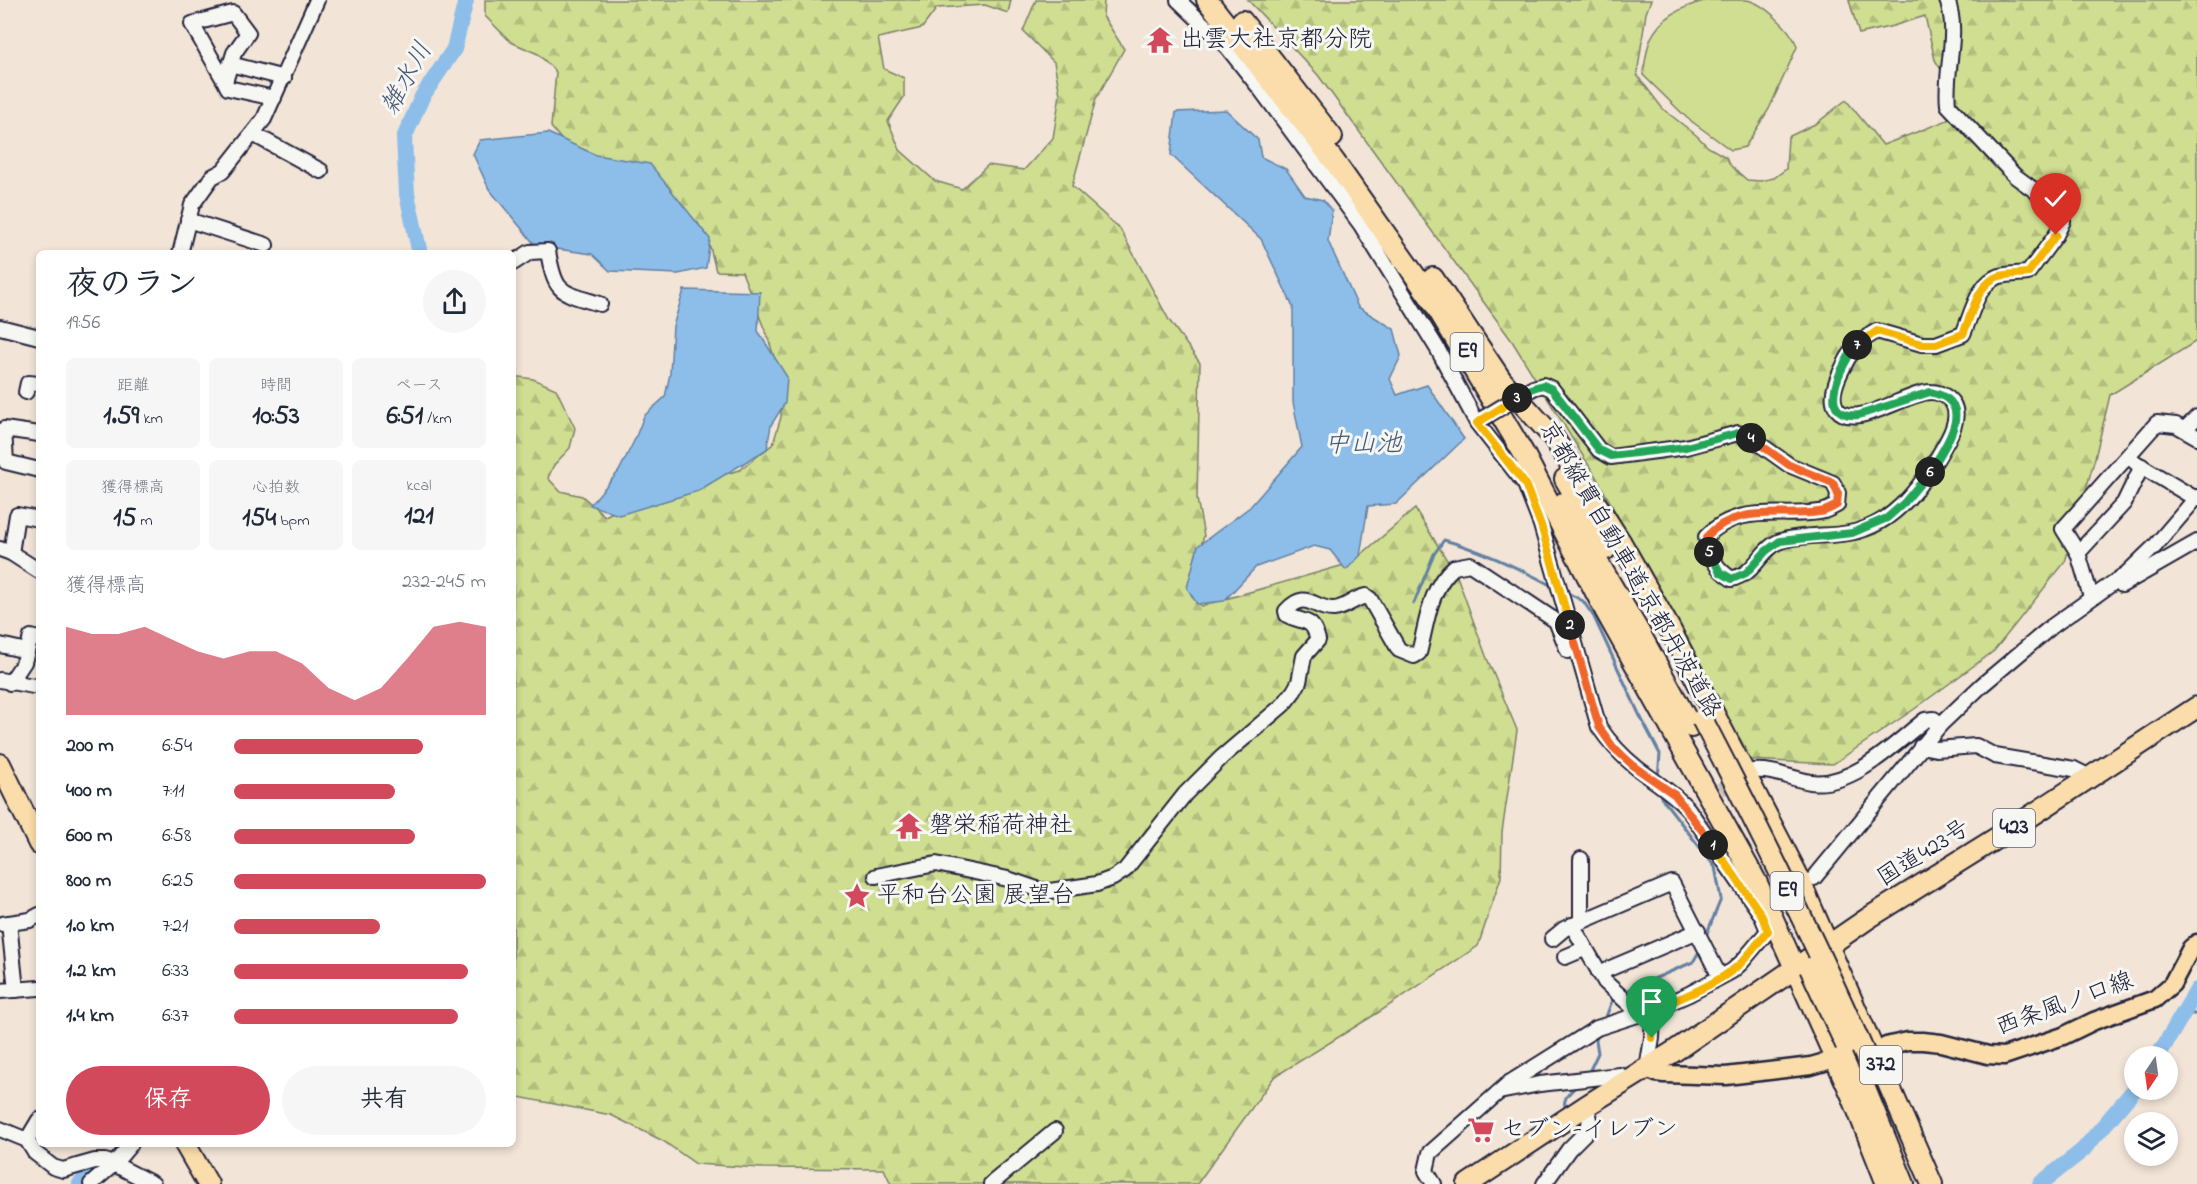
<!DOCTYPE html>
<html lang="ja">
<meta charset="utf-8">
<style>
:root{--surface:#fff;--page:#f6f6f7;--text:#1f2937;--muted:#747a83;--accent:#d1495b}
body{margin:0;font-family:"Indie Flower","Klee One",sans-serif;background:var(--page);color:var(--text);height:100vh;display:flex;flex-direction:column;font-size:22px;white-space:nowrap}
*{box-sizing:border-box;margin:0}
p{font-size:20px;color:var(--muted)}
.icon{flex:none;width:33px;height:33px;fill:none;stroke:currentColor;stroke-width:2;stroke-linecap:round;stroke-linejoin:round}
.map{position:relative;flex:1;overflow:hidden}
.panel{position:absolute;left:36px;top:250px;width:480px;height:897px;display:flex;flex-direction:column;background:var(--surface);border-radius:9px;box-shadow:0 3px 9px #0003}
.panel>*{flex:none}
.needle{width:39px;rotate:193deg}
.tools{position:absolute;left:2124px;top:1046px;display:grid;gap:12px}
.tools a{display:grid;place-items:center;width:54px;height:54px;border-radius:50%;background:var(--surface);box-shadow:0 3px 9px #0003;font-size:30px}
.pin{position:absolute;display:grid;place-items:center;width:51px;height:51px;color:#fff;margin:-62px -26px;border-radius:50% 50% 50% 0;rotate:-45deg;box-shadow:0 0 6px #0007}
.pin .icon{rotate:45deg}
.km{position:absolute;width:30px;height:30px;margin:-15px;border-radius:50%;background:#222;color:#fff;font-size:16px;line-height:30px;text-align:center}
.round{display:grid;place-items:center;flex:none;width:63px;height:63px;border-radius:32px;background:var(--page)}
.summary{display:flex;align-items:center;justify-content:space-between;height:102px;padding:0 30px}
h1{font-size:33px;font-weight:800;line-height:45px}
.figures{display:grid;grid-template-columns:repeat(3,1fr);gap:9px;height:102px;padding:6px 30px}
.figures div{display:grid;align-content:center;border-radius:9px;background:var(--page);text-align:center}
.figures b{font-size:26px;font-weight:800}
.figures small{font-size:16px;font-weight:400}
.figures p{font-size:16px}
.chart{height:168px;padding:12px 30px}
.chart p{display:flex;justify-content:space-between}
.chart svg{width:100%;height:108px;margin-top:6px;fill:var(--accent);opacity:.7}
.primary-button{display:flex;gap:12px;margin-top:auto;padding:12px 30px}
.primary-button a{flex:1;height:69px;border-radius:36px;background:var(--accent);color:#fff;font-size:24px;font-weight:800;line-height:69px;text-align:center}
.primary-button a+a{background:var(--page);color:var(--text)}
ul{padding:0 30px;list-style:none;font-size:20px}
li{display:grid;grid-template-columns:96px 72px 1fr;align-items:center;height:45px}
li i{height:15px;border-radius:8px;background:var(--accent)}
.map>svg:first-child{display:block}
</style>
<div class="map">
<svg width="2197" height="1184" viewBox="0 0 2197 1184">
<defs>
<pattern id="forest-firs" width="22" height="20" patternUnits="userSpaceOnUse" patternTransform="scale(1.5)"><rect width="22" height="20" fill="#d0de91"/><path d="M5 1l3.5 6h-7zM16 11l3.5 6h-7z" fill="#b2be7e"/></pattern>
</defs>
<rect width="100%" height="100%" fill="#f2e4d7"/>
<filter id="ink" filterUnits="userSpaceOnUse"><feTurbulence type="fractalNoise" baseFrequency=".0167" numOctaves="2"/><feDisplacementMap in="SourceGraphic" scale="12" xChannelSelector="R" yChannelSelector="G"/><feConvolveMatrix kernelMatrix="1 2 1 2 8 2 1 2 1" color-interpolation-filters="sRGB"/></filter>
<g filter="url(#ink)">
<g fill="url(#forest-firs)" stroke="#798066" stroke-width="1.5">
<polygon points="485,0 1011,0 1008,13 985,5 937,8 922,28 878,38 884,69 904,78 904,97 888,121 900,150 935,181 962,189 988,165 1024,170 1053,138 1060,94 1054,62 1023,31 1036,0 1104,0 1103,16 1124,49 1096,99 1072,186 1120,229 1169,320 1200,363 1197,499 1204,536 1189,583 1201,606 1351,563 1415,509 1457,576 1486,656 1517,730 1502,832 1501,877 1478,946 1379,1012 1274,1077 1197,1184 891,1184 884,1169 762,1168 696,1164 663,1141 611,1115 513,1096 513,376 533,379 556,389 575,428 570,448 554,465 548,478 560,491 582,496 605,516 646,496 740,470 773,444 781,417 781,379 769,341 742,272 716,271 710,247 698,223 680,209 667,185 565,144 551,127 556,72 538,54 511,42 485,16"/>
<polygon points="1248,0 1651,0 1646,13 1637,75 1663,109 1696,135 1708,147 1726,157 1731,166 1747,180 1760,181 1774,178 1786,169 1788,137 1817,123 1846,100 1883,145 1948,120 1954,91 1935,60 1925,16 1893,26 1859,34 1849,0 2197,0 2197,338 2195,342 2110,395 2095,458 2065,562 1994,651 1913,710 1833,764 1749,760 1686,639 1596,477 1512,341 1318,75"/>
</g>
<path fill="#d0de91" stroke="#798066" stroke-width="1.5" d="M 1708,0 C 1721,0 1734,0 1746,0 C 1763,2 1793,31 1797,47 L 1769,109 L 1745,147 L 1731,150 L 1687,118 L 1643,75 C 1645,64 1646,49 1651,38 C 1662,16 1686,5 1708,0 Z"/>
<g fill="#8dbee9" stroke="#6280a3" stroke-width="1.5">
<polygon points="1226,110 1258,140 1261,157 1286,169 1305,196 1323,200 1332,211 1328,241 1358,307 1394,329 1401,356 1390,379 1397,395 1427,385 1464,439 1396,504 1368,506 1360,556 1346,570 1330,550 1314,546 1256,567 1224,601 1197,604 1187,588 1198,546 1250,507 1302,447 1293,402 1293,307 1261,239 1171,155 1176,112"/>
<polygon points="548,133 596,155 650,164 710,239 706,268 678,274 610,271 592,254 536,246 489,189 473,154 480,140"/>
<polygon points="684,290 760,292 758,331 787,377 785,403 771,425 767,449 698,491 619,515 590,505 619,471 635,439 644,416 665,397 670,374 673,326"/>
</g>
<g fill="none" stroke-linecap="round" stroke-linejoin="round">
<g stroke="#6280a3" stroke-width="3">
<polyline points="1566,592 1583,601 1594,617 1639,714 1660,754 1658,778"/>
<path d="M 1414,603 L 1434,554 L 1444,540 C 1483,551 1519,568 1554,587"/>
<polyline points="1659,791 1661,797 1715,867 1721,899 1705,938"/>
<polyline points="1621,993 1693,962 1700,950"/>
<polyline points="2184,1014 2197,1014"/>
<polyline points="1606,1017 1612,1001 1616,997"/>
<polyline points="1588,1074 1598,1053 1596,1040 1598,1034"/>
<path d="M 1566,1110 C 1561,1098 1570,1093 1578,1084"/>
</g>
<g stroke="#8dbee9" stroke-width="16">
<polyline points="420,254 407,194 404,138 422,97 454,49 466,0"/>
<polyline points="2158,1056 2197,990"/>
<polyline points="80,1184 91,1174"/>
<polyline points="2040,1184 2083,1150 2135,1089"/>
</g>
<polyline stroke="#c8bdb8" stroke-width="14" stroke-dasharray="14 7" stroke-linecap="butt" points="1702,800 1741,778"/>
<defs>
<g id="minor">
<path d="M 1178,0 L 1227,47 L 1261,90 L 1361,225 L 1437,348 L 1477,423 L 1525,484 L 1541,525 L 1599,727 C 1610,743 1622,756 1637,768 C 1655,782 1673,792 1688,809 L 1761,914 L 1767,928"/>
<polyline points="230,64 284,78"/>
<polyline points="225,82 234,53 248,33 233,13 192,24 225,82 228,88 274,98"/>
<polyline points="253,134 321,171"/>
<polyline points="188,220 266,245"/>
<polyline points="180,254 192,205 212,177 223,171 264,119 317,0"/>
<path d="M 513,263 L 530,252 L 548,251 C 555,294 560,292 600,304"/>
<polyline points="0,327 39,337"/>
<path d="M 1533,388 L 1543,385 L 1552,389 L 1599,450 L 1611,457 L 1686,447 L 1738,433 L 1751,438 L 1789,465 L 1833,483 L 1838,493 L 1837,505 C 1831,508 1825,512 1819,512 C 1779,518 1738,503 1706,537 C 1709,556 1715,568 1732,579 C 1737,577 1744,575 1748,571 C 1759,562 1767,545 1781,541 C 1802,534 1827,537 1849,533 C 1898,525 1927,478 1948,439 C 1955,426 1961,409 1948,398 C 1944,395 1937,392 1931,392 C 1909,391 1854,431 1837,409 C 1827,395 1841,371 1848,358 C 1856,345 1864,338 1877,331 L 1922,344 L 1936,344 L 1963,334 C 1972,315 1977,282 2000,276 C 2009,274 2019,274 2028,273 L 2056,235 L 2063,221 L 2056,206 L 2015,176 L 1948,105 C 1944,70 1960,33 1947,0"/>
<polyline points="26,392 28,383 39,384"/>
<polyline points="2185,429 2197,417"/>
<polyline points="39,434 4,429 6,462 39,470"/>
<polyline points="2136,463 2196,499"/>
<polyline points="0,549 11,553 39,571"/>
<polyline points="11,553 17,515 39,519"/>
<polyline points="2078,553 2124,503 2142,466"/>
<polyline points="2122,585 2197,542"/>
<polyline points="2091,597 2078,553 2063,529 2157,423 2176,425 2197,437"/>
<polyline points="0,645 27,651"/>
<polyline points="0,680 39,687"/>
<polyline points="10,683 24,662 31,637 39,639"/>
<polyline points="1921,746 1936,749 1976,746 1995,756 2074,769 2082,773 2088,779"/>
<path d="M 1753,771 C 1774,769 1791,779 1811,782 C 1852,788 1895,743 1925,720 L 1934,719 L 1940,725"/>
<path d="M 876,876 L 936,864 L 1008,879 L 1040,890 L 1050,891 L 1097,884 L 1113,878 L 1125,870 L 1185,794 L 1222,757 L 1283,705 L 1294,691 L 1299,682 L 1304,656 L 1318,640 C 1312,616 1304,624 1287,615 L 1286,611 C 1307,588 1313,610 1334,609 C 1346,608 1354,598 1366,596 L 1370,599 L 1399,650 L 1414,656 L 1419,653 C 1427,623 1429,588 1454,567 L 1470,564 L 1556,621 L 1568,651"/>
<polyline points="1814,878 1940,725 1982,685 2051,627 2127,573 2155,546 2197,497"/>
<polyline points="1581,921 1581,859"/>
<polyline points="9,923 16,990"/>
<polyline points="2,924 30,920 39,915"/>
<polyline points="1572,925 1605,982 1639,1013"/>
<polyline points="1552,939 1564,929 1672,883 1720,977"/>
<polyline points="1565,957 1584,949"/>
<polyline points="1599,973 1698,931"/>
<polyline points="0,991 39,988"/>
<polyline points="1647,1069 1652,1038 1653,1010"/>
<polyline points="1499,1092 1540,1084 1620,1075 1628,1081"/>
<polyline points="0,1129 27,1140 35,1153 53,1167 63,1170 95,1161 105,1161 114,1164 153,1184"/>
<polyline points="27,1140 39,1120"/>
<polyline points="91,1184 114,1164 131,1144"/>
<polyline points="991,1184 1055,1131"/>
<polyline points="1434,1184 1426,1171 1430,1153 1509,1083 1597,1028 1653,1010 1689,994 1732,971 1741,963 1768,931"/>
<polyline points="1544,1184 1569,1149 1588,1130 1590,1119 1586,1106"/>
</g>
<g id="major">
<polyline points="1886,1046 1908,1041 1923,1041 1941,1043 1988,1055 2004,1056 2063,1036 2094,1021 2155,999 2172,984 2191,948 2197,943"/>
<polyline points="1844,1057 1868,1050"/>
<polyline points="1647,1069 1656,1073 1664,1074 1726,1076 1811,1066 1825,1062"/>
</g>
<g id="highway">
<polyline points="1207,0 1334,161 1435,304"/>
<polyline points="1242,21 1332,137"/>
<polyline points="1433,278 1510,393"/>
<polyline points="1428,293 1524,454 1606,612 1756,881 1853,1098 1887,1184"/>
<polyline points="1503,382 1553,437 1620,541 1671,631 1796,872 1932,1184"/>
<polyline points="1565,479 1606,549"/>
<polyline points="1563,503 1639,632 1691,727"/>
<polyline points="0,764 39,844"/>
<polyline points="1857,1069 1904,1184"/>
<polyline points="185,1144 208,1184"/>
<polyline points="1468,1184 1586,1106 1673,1052 1870,917 2011,829 2197,707"/>
</g>
</defs>
<use href="#minor" stroke="#22223b" stroke-width="18"/>
<use href="#major" stroke="#22223b" stroke-width="21"/>
<use href="#highway" stroke="#22223b" stroke-width="24"/>
<use href="#minor" stroke="#f6f6f2" stroke-width="14"/>
<use href="#major" stroke="#fbddab" stroke-width="16"/>
<use href="#highway" stroke="#fbddab" stroke-width="20"/>
<defs>
<polyline id="minor-bridge" points="1482,419 1533,388"/>
<g id="highway-bridge">
<path d="M 1702,719 C 1761,832 1818,947 1869,1064"/>
<polyline points="1810,968 1846,1045"/>
</g>
</defs>
<use href="#minor-bridge" stroke="#22223b" stroke-width="18" stroke-linecap="butt"/>
<use href="#highway-bridge" stroke="#22223b" stroke-width="24" stroke-linecap="butt"/>
<use href="#minor-bridge" stroke="#f6f6f2" stroke-width="14"/>
<use href="#highway-bridge" stroke="#fbddab" stroke-width="20"/>
</g>
</g>
<g fill="none" stroke-linecap="round" stroke-linejoin="round" filter="url(#ink)">
<defs>
<path id="split-1" d="M 1652,1038 L 1653,1010 C 1680,998 1719,984 1741,963 C 1751,953 1759,941 1768,931 L 1761,914 L 1713,845"/>
<polyline id="split-2" points="1570,625 1599,727 1613,747 1636,768 1675,795 1713,845"/>
<polyline id="split-3" points="1517,398 1477,423 1525,484 1541,525 1570,625"/>
<polyline id="split-4" points="1517,398 1533,388 1543,385 1552,389 1599,450 1611,456 1686,447 1738,433 1751,438"/>
<path id="split-5" d="M 1709,552 L 1706,537 C 1737,503 1780,518 1819,512 C 1825,512 1831,508 1837,505 L 1838,494 L 1833,483 L 1789,465 L 1751,438"/>
<polyline id="split-6" points="1709,552 1720,572 1732,579 1746,573 1766,551 1780,541 1852,533 1887,518 1904,503 1930,472"/>
<path id="split-7" d="M 1857,345 C 1842,362 1813,420 1859,415 L 1930,392 C 1979,402 1945,445 1930,472"/>
<path id="split-8" d="M 1857,345 L 1877,331 L 1922,344 L 1936,344 L 1963,334 C 1972,315 1977,282 2000,276 C 2009,274 2019,274 2028,273 L 2056,235"/>
</defs>
<use href="#split-1" stroke="#fff" stroke-width="12"/>
<use href="#split-2" stroke="#fff" stroke-width="12"/>
<use href="#split-3" stroke="#fff" stroke-width="12"/>
<use href="#split-4" stroke="#fff" stroke-width="12"/>
<use href="#split-5" stroke="#fff" stroke-width="12"/>
<use href="#split-6" stroke="#fff" stroke-width="12"/>
<use href="#split-7" stroke="#fff" stroke-width="12"/>
<use href="#split-8" stroke="#fff" stroke-width="12"/>
<use href="#split-1" stroke="#f5b400" stroke-width="8"/>
<use href="#split-2" stroke="#f0652b" stroke-width="8"/>
<use href="#split-3" stroke="#f5b400" stroke-width="8"/>
<use href="#split-4" stroke="#22a559" stroke-width="8"/>
<use href="#split-5" stroke="#f0652b" stroke-width="8"/>
<use href="#split-6" stroke="#22a559" stroke-width="8"/>
<use href="#split-7" stroke="#22a559" stroke-width="8"/>
<use href="#split-8" stroke="#f5b400" stroke-width="8"/>
</g>
<defs>
<symbol id="temple-bare" viewBox="-9 -9 18 18"><path d="M0-6L5-2H3V0L6.5 2.5H4V6H1.5V3h-3V6H-4V2.5H-6.5L-3 0V-2H-5Z" fill="#d1495b" stroke="#f6f6f2" stroke-width="2.5" paint-order="stroke"/></symbol>
<symbol id="sight-bare" viewBox="-9 -9 18 18"><path d="M0-6L1.8-2.2L6-1.7L2.9 1.2L3.7 5.4L0 3.3L-3.7 5.4L-2.9 1.2L-6-1.7L-1.8-2.2Z" fill="#d1495b" stroke="#f6f6f2" stroke-width="2.5" paint-order="stroke"/></symbol>
<symbol id="supermarket-bare" viewBox="-9 -9 18 18"><path d="M-6-5.5h2.5l.6 2H6L4.5 2H-2.5L-4.4-4H-6ZM-1.5 3.2a1.3 1.3 0 1 0 .1 0ZM3 3.2a1.3 1.3 0 1 0 .1 0Z" fill="#d1495b" stroke="#f6f6f2" stroke-width="2.5" paint-order="stroke"/></symbol>
</defs>
<g fill-rule="evenodd">
<use href="#temple-bare" x="1141" y="21" width="38" height="38"/>
<use href="#temple-bare" x="890" y="807" width="38" height="38"/>
<use href="#sight-bare" x="838" y="877" width="38" height="38"/>
<use href="#supermarket-bare" x="1462" y="1111" width="38" height="38"/>
</g>
<g text-anchor="middle" dominant-baseline="central" stroke-width="6" stroke-linejoin="round" paint-order="stroke">
<g fill="#f6f6f2" stroke="#626272" stroke-width="1.5">
<rect x="1450.5" y="333" width="33" height="38" rx="4.5"/>
<rect x="1993" y="809" width="42" height="38" rx="4.5"/>
<rect x="1770.5" y="872" width="33" height="38" rx="4.5"/>
<rect x="1860" y="1046" width="42" height="38" rx="4.5"/>
</g>
<g font-size="22" font-weight="bold" fill="#22223b">
<text x="1467" y="352">E9</text>
<text x="2014" y="828">423</text>
<text x="1787" y="891">E9</text>
<text x="1881" y="1065">372</text>
</g>
<g font-size="24" fill="#22223b" stroke="#f6f6f2" text-anchor="start">
<text x="1180" y="40">出雲大社京都分院</text>
<text x="929" y="826">磐栄稲荷神社</text>
<text x="877" y="896">平和台公園 展望台</text>
<text x="1501" y="1130">セブン-イレブン</text>
</g>
<g font-size="24" fill="#22223b" stroke="#f6f6f2">
<text transform="translate(1629 570) rotate(60)">京都縦貫自動車道;京都丹波道路</text>
<text transform="translate(1924 854) rotate(-32)">国道423号</text>
<text transform="translate(2065 1005) rotate(-20)">西条風ノ口線</text>
</g>
<g font-size="26" font-style="italic" fill="#475978" stroke="#f6f6f2">
<text transform="translate(408 79) rotate(-61)">雑水川</text>
<text x="1363" y="445">中山池</text>
</g>
</g>
</svg>
<div class="tools">
<a><svg class="needle" viewBox="-14 -14 28 28"><path d="M0-13l5 13h-10z" fill="#e53935"/><path d="M0 13l5-13h-10z" fill="#747a83"/></svg></a>
<a><svg class="icon" aria-label="layers" viewBox="0 0 24 24"><path d="M12 4l9 5-9 5-9-5zM3 14l9 5 9-5"/></svg></a>
</div>
<div class="pin" style="left:1652px;top:1038px;background:#1e9e55"><svg class="icon" aria-label="arrive" viewBox="0 0 24 24"><path d="M6 21V4h12l-3 4 3 4H6"/></svg></div>
<div class="pin" style="left:2056px;top:235px;background:#d93025"><svg class="icon" aria-label="check" viewBox="0 0 24 24"><path d="M5 12l5 5 9-10"/></svg></div>
<b class="km" style="left:1713px;top:845px">1</b>
<b class="km" style="left:1570px;top:625px">2</b>
<b class="km" style="left:1517px;top:398px">3</b>
<b class="km" style="left:1751px;top:438px">4</b>
<b class="km" style="left:1709px;top:552px">5</b>
<b class="km" style="left:1930px;top:472px">6</b>
<b class="km" style="left:1857px;top:345px">7</b>
<section class="panel">
<div class="summary"><div><h1>夜のラン</h1><p>19:56</p></div><a class="round"><svg class="icon" aria-label="share" viewBox="0 0 24 24"><path d="M12 15V3M7 8l5-5 5 5M5 13v7h14v-7"/></svg></a></div>
<div class="figures">
<div><p>距離</p><b>1.59<small> km</small></b></div>
<div><p>時間</p><b>10:53</b></div>
<div><p>ペース</p><b>6:51<small> /km</small></b></div>
</div>
<div class="figures">
<div><p>獲得標高</p><b>15<small> m</small></b></div>
<div><p>心拍数</p><b>154<small> bpm</small></b></div>
<div><p>kcal</p><b>121</b></div>
</div>
<div class="chart"><p><span>獲得標高</span>232–245 m</p>
<svg viewBox="0 0 160 44" preserveAspectRatio="none"><path d="M0 44V8L10 11L20 11L30 8L40 13L50 18L60 21L70 18L80 18L90 23L100 33L110 38L120 33L130 21L140 8L150 6L160 8V44z"/></svg>
</div>
<ul>
<li><b>200 m</b>6:54<i style="width:75%"></i></li>
<li><b>400 m</b>7:11<i style="width:64%"></i></li>
<li><b>600 m</b>6:58<i style="width:72%"></i></li>
<li><b>800 m</b>6:25<i style="width:100%"></i></li>
<li><b>1.0 km</b>7:21<i style="width:58%"></i></li>
<li><b>1.2 km</b>6:33<i style="width:93%"></i></li>
<li><b>1.4 km</b>6:37<i style="width:89%"></i></li>
</ul>
<div class="primary-button"><a>保存</a><a>共有</a></div>
</section>
</div>
